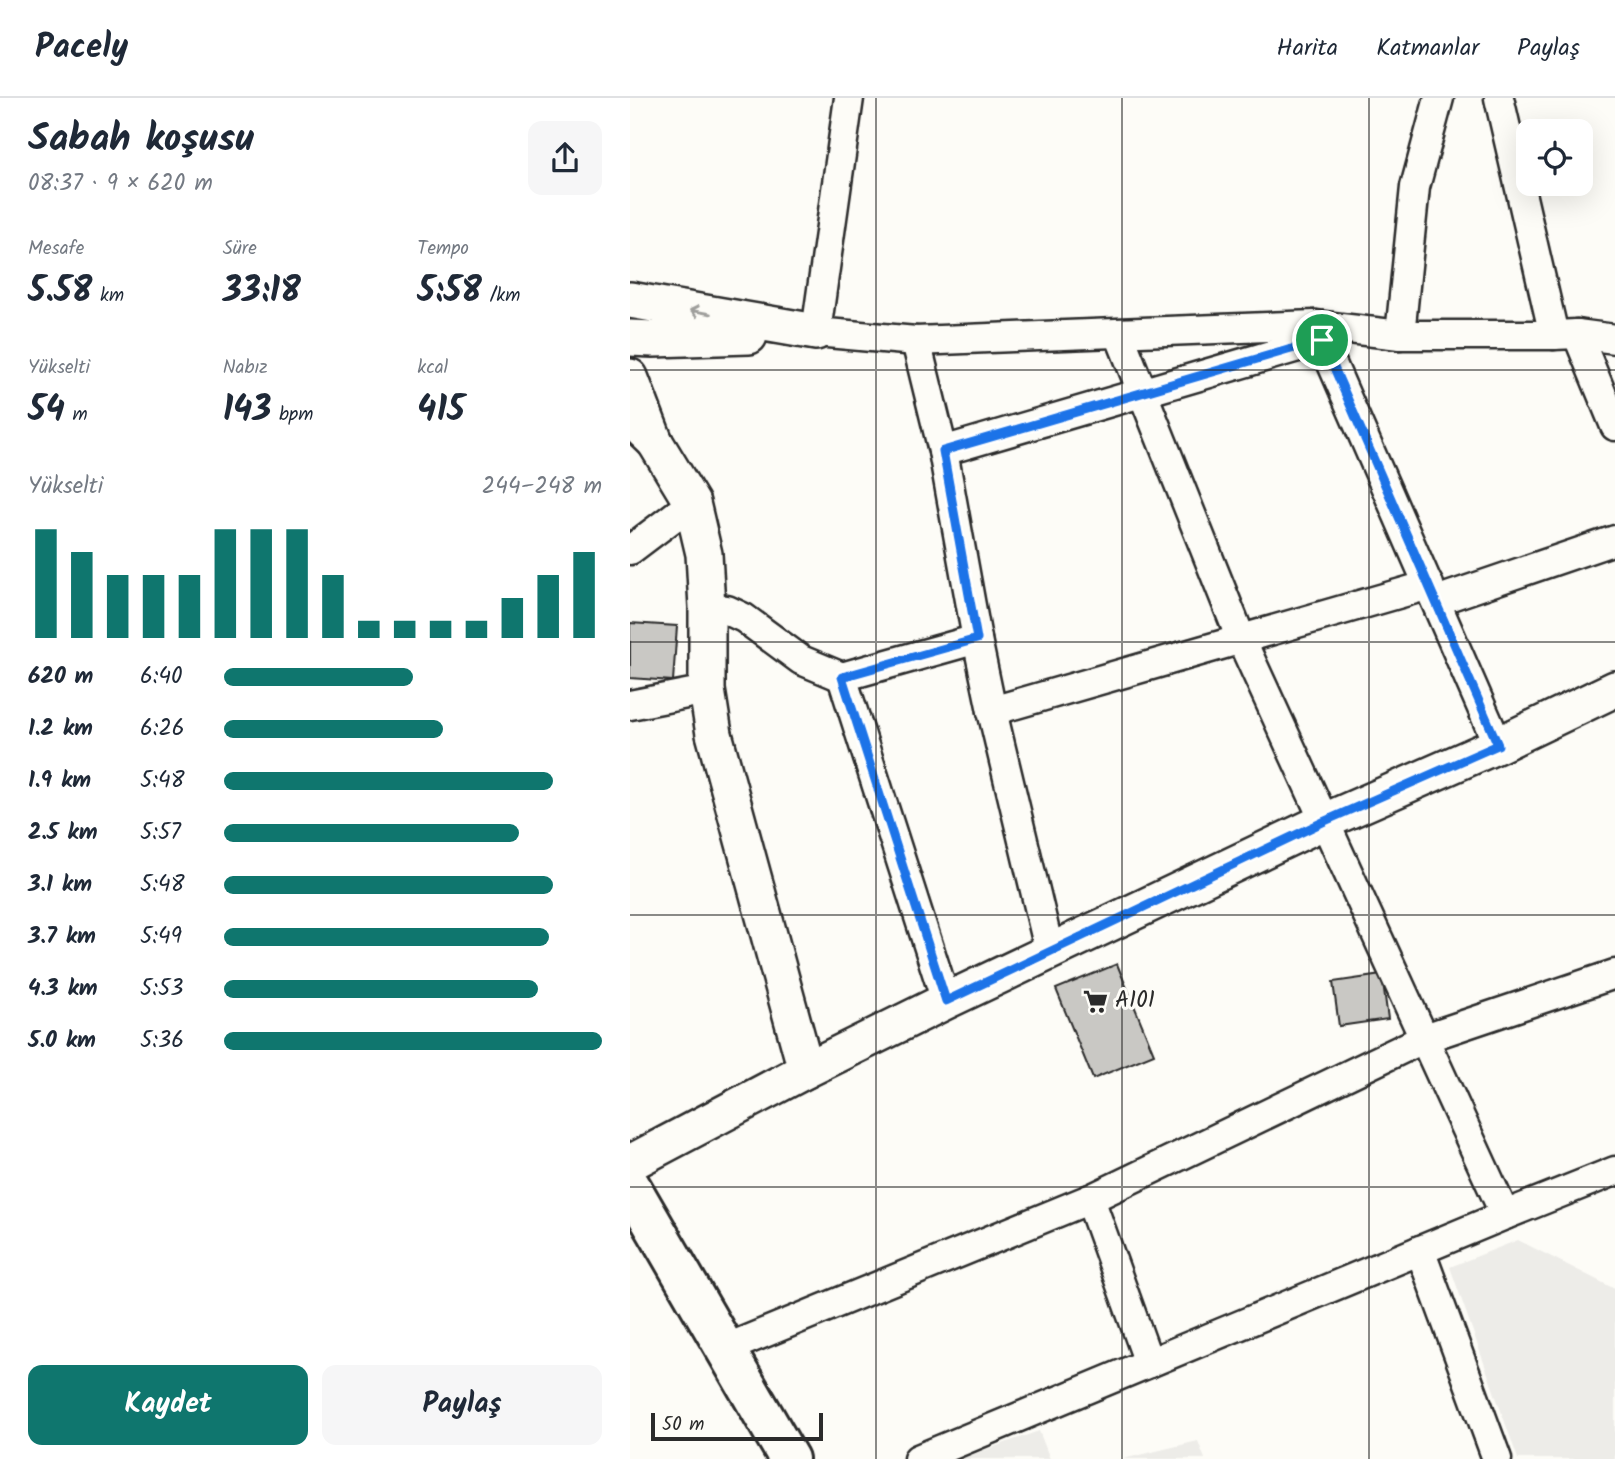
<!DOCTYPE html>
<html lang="tr">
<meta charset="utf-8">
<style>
:root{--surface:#fff;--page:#f6f6f7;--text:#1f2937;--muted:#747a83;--line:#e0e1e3;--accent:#0f766e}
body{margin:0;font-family:Kalam,sans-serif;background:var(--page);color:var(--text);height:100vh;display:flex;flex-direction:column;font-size:26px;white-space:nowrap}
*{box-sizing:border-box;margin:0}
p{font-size:23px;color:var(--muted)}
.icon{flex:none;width:38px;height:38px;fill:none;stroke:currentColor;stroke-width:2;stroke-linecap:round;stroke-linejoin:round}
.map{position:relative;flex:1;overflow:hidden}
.sheet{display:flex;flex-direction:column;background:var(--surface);width:630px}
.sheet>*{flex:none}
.controls{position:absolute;left:886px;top:21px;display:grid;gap:14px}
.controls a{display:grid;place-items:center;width:77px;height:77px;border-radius:14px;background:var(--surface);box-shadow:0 7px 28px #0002;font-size:35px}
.scale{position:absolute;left:21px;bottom:18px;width:172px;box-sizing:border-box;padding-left:7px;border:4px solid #2b2b2b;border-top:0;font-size:19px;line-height:24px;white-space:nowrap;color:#2b2b2b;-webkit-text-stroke:5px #fdfcf7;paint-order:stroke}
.pin{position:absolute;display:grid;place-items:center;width:60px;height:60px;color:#fff;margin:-30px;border:4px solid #fff;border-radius:50%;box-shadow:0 2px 7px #0007}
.round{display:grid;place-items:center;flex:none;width:74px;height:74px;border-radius:14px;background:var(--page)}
.overview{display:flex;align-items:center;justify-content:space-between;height:119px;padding:0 28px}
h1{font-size:38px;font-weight:800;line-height:52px}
.stats{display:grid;grid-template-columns:repeat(3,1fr);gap:10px;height:119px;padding:7px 28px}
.stats div{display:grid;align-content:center}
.stats b{font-size:35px;font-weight:800}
.stats small{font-size:19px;font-weight:400}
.stats p{font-size:19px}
.chart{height:196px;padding:14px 28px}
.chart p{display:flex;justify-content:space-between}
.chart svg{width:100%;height:126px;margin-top:7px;stroke:var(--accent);stroke-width:6}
.primary-button{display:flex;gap:14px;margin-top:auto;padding:14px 28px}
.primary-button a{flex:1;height:80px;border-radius:14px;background:var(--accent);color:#fff;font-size:28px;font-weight:800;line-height:80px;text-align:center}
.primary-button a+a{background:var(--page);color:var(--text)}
ul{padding:0 28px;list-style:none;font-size:23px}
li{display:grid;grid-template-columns:112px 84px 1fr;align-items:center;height:52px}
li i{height:18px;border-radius:9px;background:var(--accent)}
header{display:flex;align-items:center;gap:42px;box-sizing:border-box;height:98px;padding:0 35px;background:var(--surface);border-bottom:2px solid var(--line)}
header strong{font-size:33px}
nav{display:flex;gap:38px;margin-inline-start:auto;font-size:24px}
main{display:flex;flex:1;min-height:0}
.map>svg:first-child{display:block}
</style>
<header>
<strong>Pacely</strong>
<nav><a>Harita</a><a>Katmanlar</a><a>Paylaş</a></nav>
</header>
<main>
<section class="sheet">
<div class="overview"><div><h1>Sabah koşusu</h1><p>08:37 · 9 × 620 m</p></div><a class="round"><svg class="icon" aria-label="share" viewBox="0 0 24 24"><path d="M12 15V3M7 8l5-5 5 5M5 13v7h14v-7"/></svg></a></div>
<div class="stats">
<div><p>Mesafe</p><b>5.58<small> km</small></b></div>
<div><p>Süre</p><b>33:18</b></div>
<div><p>Tempo</p><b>5:58<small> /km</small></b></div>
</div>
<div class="stats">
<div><p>Yükselti</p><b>54<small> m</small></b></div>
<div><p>Nabız</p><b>143<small> bpm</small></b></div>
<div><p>kcal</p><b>415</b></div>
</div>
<div class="chart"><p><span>Yükselti</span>244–248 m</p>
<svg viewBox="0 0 160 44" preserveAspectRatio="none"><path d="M5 44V6M15 44V14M25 44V22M35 44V22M45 44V22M55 44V6M65 44V6M75 44V6M85 44V22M95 44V38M105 44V38M115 44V38M125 44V38M135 44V30M145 44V22M155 44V14"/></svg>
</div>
<ul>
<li><b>620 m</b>6:40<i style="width:50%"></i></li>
<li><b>1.2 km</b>6:26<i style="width:58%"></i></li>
<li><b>1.9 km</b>5:48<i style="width:87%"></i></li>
<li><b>2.5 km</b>5:57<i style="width:78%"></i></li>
<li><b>3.1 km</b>5:48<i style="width:87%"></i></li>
<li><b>3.7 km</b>5:49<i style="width:86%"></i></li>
<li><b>4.3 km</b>5:53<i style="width:83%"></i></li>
<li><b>5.0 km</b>5:36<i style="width:100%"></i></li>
</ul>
<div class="primary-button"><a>Kaydet</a><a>Paylaş</a></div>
</section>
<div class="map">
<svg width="985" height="1361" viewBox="0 0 985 1361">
<rect width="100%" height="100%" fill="#fdfcf7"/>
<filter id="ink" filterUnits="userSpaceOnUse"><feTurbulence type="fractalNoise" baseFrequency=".0143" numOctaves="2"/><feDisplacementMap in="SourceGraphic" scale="14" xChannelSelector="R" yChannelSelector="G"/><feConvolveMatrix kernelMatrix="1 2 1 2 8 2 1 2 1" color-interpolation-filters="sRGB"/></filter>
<g filter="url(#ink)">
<g fill="#edece8">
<polygon points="888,1142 985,1191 985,1361 888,1361 820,1169"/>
<polygon points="409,1333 420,1361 330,1361"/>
<polygon points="568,1343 575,1361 493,1361"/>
</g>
<g fill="#c9c8c4" stroke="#2b2b2b" stroke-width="2">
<polygon points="0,525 47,528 43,583 0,580"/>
<polygon points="487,866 524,956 463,981 426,891"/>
<polygon points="752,877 758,921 709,928 703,884"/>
</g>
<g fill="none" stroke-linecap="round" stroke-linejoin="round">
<defs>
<g id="minor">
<polyline points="219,0 186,234 286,243 685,227 770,237 924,237 947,236 985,241"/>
<polyline points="869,0 924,237"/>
<polyline points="685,227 868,647"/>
<polyline points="489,236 611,541 875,1117"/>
<polyline points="947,236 985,328"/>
<polyline points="770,237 785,89 809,0"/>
<polyline points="286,243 313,353 347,541 362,613 420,855"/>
<polyline points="313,353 692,242"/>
<polyline points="0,452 62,405"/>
<polyline points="806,503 985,442"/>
<polyline points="77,509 97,512 114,520 171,562 212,579"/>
<polyline points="0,607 77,592"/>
<polyline points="362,613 799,487"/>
<polyline points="316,903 212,579 347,541"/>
<polyline points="460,1101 519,1265"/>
<polyline points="790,1152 867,1361"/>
<polyline points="95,1251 460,1101 795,940 985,876"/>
<polyline points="288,1361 875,1117 985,1073"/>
</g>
<g id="tertiary">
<polyline points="0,202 186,234"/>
<polyline points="0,240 23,241 119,238"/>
<polyline points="0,279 25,344 0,320"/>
<polyline points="25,344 62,405 74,456 77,509 77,592 84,636 176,972"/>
<polyline points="0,1065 176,972 316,903 695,723 868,647 985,591"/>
</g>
<polyline id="secondary" points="0,1087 159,1361"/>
</defs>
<use href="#minor" stroke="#2b2b2b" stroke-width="33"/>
<use href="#tertiary" stroke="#2b2b2b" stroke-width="40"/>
<use href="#secondary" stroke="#2b2b2b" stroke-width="44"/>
<use href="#minor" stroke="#fdfcf7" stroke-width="28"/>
<use href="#tertiary" stroke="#fdfcf7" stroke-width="35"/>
<use href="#secondary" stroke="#fdfcf7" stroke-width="38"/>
</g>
<defs><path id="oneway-shaft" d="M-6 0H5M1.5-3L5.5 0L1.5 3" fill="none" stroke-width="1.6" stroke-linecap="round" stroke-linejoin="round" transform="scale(1.75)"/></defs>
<use stroke="#9e9e9b" href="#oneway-shaft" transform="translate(70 214) rotate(-170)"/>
</g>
<g fill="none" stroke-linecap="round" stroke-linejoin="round" filter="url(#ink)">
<defs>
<polygon id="route" points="692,242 868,647 695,723 316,903 212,579 347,541 313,353"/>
</defs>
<use href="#route" stroke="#fff" stroke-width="14"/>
<use href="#route" stroke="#1a73e8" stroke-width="9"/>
</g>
<path fill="none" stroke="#2b2b2b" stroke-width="2" stroke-opacity="0.55" d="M 246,0 L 246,1361M 492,0 L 492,1361M 739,0 L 739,1361M 0,272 L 985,272M 0,544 L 985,544M 0,817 L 985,817M 0,1089 L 985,1089"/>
<defs>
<symbol id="supermarket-bare" viewBox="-9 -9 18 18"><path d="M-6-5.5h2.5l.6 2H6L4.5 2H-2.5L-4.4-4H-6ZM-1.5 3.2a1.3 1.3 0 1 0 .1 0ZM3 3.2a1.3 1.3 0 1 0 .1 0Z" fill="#2b2b2b" stroke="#fdfcf7" stroke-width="2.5" paint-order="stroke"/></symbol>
</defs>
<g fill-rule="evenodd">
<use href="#supermarket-bare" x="448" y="886" width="35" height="35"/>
</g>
<g text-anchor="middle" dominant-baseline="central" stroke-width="6" stroke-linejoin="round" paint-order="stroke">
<g font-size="23" fill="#2b2b2b" stroke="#fdfcf7" text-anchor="start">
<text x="485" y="903">A101</text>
</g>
</g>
</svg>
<div class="controls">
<a><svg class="icon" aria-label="locate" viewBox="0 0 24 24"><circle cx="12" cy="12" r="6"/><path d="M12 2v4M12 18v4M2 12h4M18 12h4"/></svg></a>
</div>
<div class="scale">50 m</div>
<div class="pin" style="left:692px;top:242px;background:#1e9e55"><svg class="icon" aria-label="arrive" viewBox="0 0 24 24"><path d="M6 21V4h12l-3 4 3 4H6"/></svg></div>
</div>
</main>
